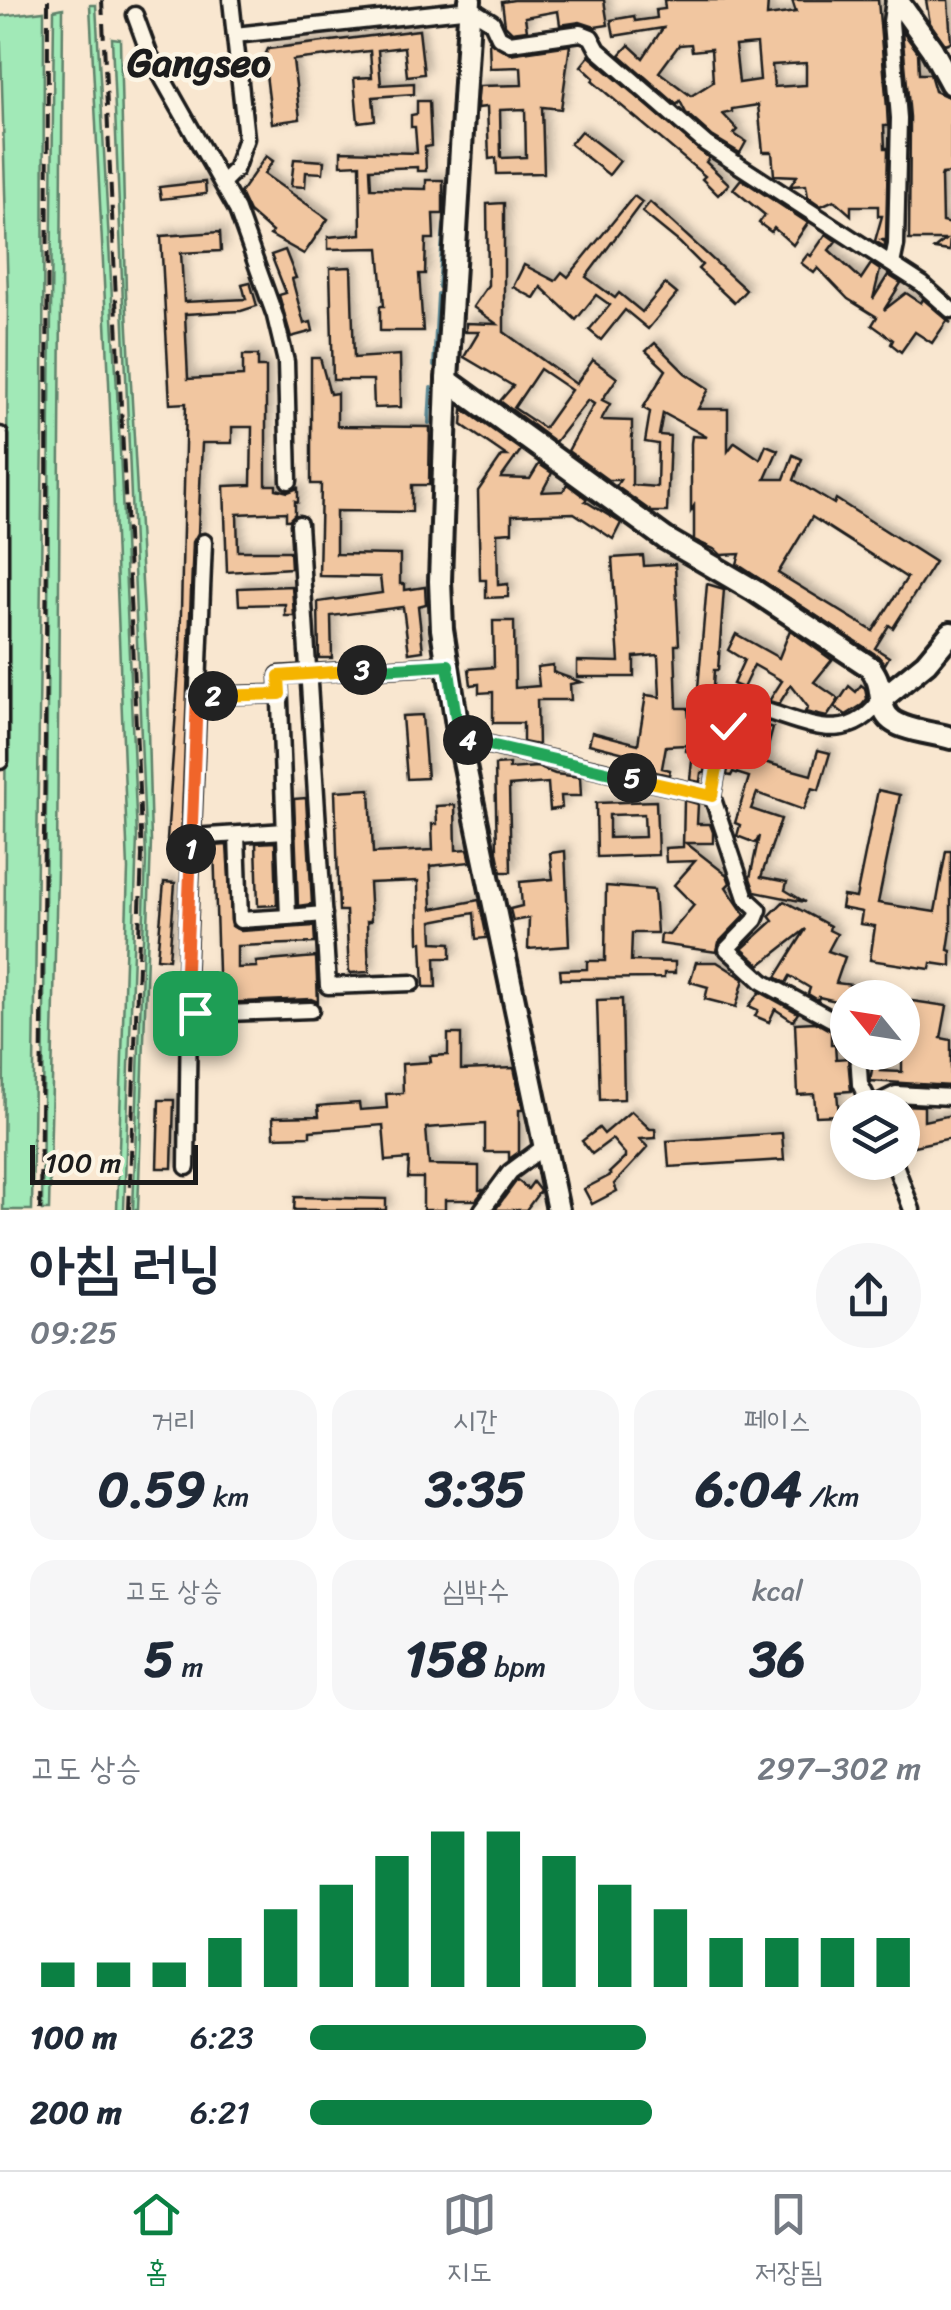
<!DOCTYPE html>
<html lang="ko">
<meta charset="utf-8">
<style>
:root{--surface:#fff;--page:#f6f6f7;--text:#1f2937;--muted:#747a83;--line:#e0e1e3;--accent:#0b8043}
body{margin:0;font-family:Sriracha,"Poor Story",sans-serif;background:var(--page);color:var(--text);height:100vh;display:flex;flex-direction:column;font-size:38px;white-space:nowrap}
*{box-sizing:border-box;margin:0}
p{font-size:32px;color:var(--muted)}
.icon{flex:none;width:55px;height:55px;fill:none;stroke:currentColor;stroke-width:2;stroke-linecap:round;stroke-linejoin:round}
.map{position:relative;height:1210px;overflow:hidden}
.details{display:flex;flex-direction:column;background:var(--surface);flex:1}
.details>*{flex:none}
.needle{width:65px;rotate:300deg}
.buttons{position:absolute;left:830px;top:980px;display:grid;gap:20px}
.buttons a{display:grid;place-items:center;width:90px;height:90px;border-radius:50%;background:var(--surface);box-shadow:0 5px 15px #0003;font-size:50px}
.scale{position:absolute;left:30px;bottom:25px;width:168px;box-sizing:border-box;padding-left:10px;border:5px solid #1c1c1c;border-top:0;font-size:28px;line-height:35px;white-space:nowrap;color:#1c1c1c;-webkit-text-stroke:8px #fcf5e5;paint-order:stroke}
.pin{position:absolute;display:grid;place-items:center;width:85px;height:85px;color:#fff;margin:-42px;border-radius:20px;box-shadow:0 5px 15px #0006}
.km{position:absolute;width:50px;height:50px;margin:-25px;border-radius:50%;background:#222;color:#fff;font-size:28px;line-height:50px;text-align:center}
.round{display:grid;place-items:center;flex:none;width:105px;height:105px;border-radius:52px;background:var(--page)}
.overview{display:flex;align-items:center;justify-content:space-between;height:170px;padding:0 30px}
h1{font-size:55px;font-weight:800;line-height:75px}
.figures{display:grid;grid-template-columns:repeat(3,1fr);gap:15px;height:170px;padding:10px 30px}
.figures div{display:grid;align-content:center;border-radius:25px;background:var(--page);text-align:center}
.figures b{font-size:50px;font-weight:800}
.figures small{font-size:28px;font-weight:400}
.figures p{font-size:28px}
.chart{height:280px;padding:20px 30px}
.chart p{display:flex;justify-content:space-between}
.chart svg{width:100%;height:180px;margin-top:10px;stroke:var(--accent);stroke-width:6}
ul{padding:0 30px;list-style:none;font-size:32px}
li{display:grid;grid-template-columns:160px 120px 1fr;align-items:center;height:75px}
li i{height:25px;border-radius:12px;background:var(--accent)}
.tab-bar{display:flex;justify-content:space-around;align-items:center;height:140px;border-top:2px solid var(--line);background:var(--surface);font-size:28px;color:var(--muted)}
.tab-bar a{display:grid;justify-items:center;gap:5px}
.tab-bar .selected{color:var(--accent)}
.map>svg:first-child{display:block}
</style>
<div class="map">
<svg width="951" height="1210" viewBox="0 0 951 1210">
<defs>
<filter id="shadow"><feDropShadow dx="4.5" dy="-4.5" stdDeviation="5" flood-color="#0004"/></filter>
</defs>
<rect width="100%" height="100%" fill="#f9e7d0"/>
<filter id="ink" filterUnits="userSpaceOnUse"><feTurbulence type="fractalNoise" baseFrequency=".01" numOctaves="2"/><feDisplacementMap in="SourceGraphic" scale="20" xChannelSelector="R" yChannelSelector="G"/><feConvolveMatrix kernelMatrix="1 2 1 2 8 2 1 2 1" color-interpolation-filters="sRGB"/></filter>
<g filter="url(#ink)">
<g fill="#a1e9b7" stroke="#5e826a" stroke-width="2.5">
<polygon points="90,5 96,5 119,427 137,837 124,1210 117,1210 128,869 109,382"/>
<polygon points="63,8 57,871 49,1210 42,1210 54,10"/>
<polygon points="44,11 43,432 32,1210 3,1210 8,296 0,16"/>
<polygon points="112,38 120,39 126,293 146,654 151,842 138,1210 133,1210 146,858"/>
</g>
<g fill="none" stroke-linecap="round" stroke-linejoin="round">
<g stroke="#5c8995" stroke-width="4">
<polyline points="451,123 458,15"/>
<polyline points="445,218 450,140"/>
<polyline points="439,287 444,225"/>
<polyline points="434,366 438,294"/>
<polyline points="429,423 431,388"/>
</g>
</g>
<g fill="#f1c6a0" stroke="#1c1c1c" stroke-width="2.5" fill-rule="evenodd" filter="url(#shadow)">
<polygon points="514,0 604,0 608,25 595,27 580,22 560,25 558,11 525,17 527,30 512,32 505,25 502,2"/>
<path d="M 664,0 L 768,0 L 767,16 L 796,12 L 792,0 L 878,0 L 887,108 L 888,126 L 884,126 L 885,148 L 888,148 L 886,240 L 882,240 L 885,242 L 885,247 L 875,241 L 882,216 L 878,216 L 878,206 L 851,206 L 851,215 L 834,200 L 821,206 L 808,197 L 806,185 L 790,186 L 797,176 L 774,175 L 772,152 L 763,152 L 758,105 L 732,109 L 732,112 L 723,114 L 738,130 L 734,134 L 746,142 L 740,153 L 712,136 L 686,113 L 680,101 L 677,105 L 620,55 L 629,45 L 643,58 L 663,28 L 614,36 L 611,20 L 634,16 L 635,21 L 657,18 L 656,10 L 665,9 ZM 691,44 L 692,51 L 711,49 L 713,82 L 691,96 L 659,72 L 679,45 ZM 757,44 L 760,80 L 739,83 L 735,46 ZM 806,63 L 806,85 L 774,87 L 772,65 Z"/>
<polygon points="926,0 948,0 951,42 945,44 930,23"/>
<polygon points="419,30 424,74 407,76 404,47 378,50 381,85 414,83 414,94 373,97 375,120 358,122 354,78 372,77 370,51 293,60 300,119 272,123 264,58 268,49"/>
<polygon points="902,31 918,52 919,74 930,74 935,91 951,98 951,173 942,174 941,177 942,222 951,224 949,251 934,249 945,240 909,240 910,117"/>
<path d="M 489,41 L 510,54 L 570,45 L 561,109 L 542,107 L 544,173 L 497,174 L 496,158 L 489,159 L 487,107 L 477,108 L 479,86 L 522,85 L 521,67 L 490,68 ZM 525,109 L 526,157 L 501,158 L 500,110 Z"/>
<polygon points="589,56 709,158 706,162 729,184 718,195 702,179 705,176 592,81 594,78 581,66"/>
<polygon points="417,101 429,101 431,146 425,147 426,171 417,171 417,167 370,169 371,188 426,189 426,180 443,180 443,214 433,214 434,239 426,239 425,274 419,274 423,331 380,331 380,306 384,306 379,248 328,249 328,237 361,234 360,164 341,165 341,151 417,153 415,127 411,127 411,115 417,114"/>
<polygon points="581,131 620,161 609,175 570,144"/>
<polygon points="266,156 273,161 264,174 328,219 304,254 270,235 272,232 249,212 240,193"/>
<polygon points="294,159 324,161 323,173 306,172 305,187 291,186"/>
<polygon points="741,179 808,223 793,245 774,228 771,232 759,223 765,215 733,189"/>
<polygon points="205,182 206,194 161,199 159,187"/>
<polygon points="634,196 642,202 586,277 615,298 619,293 642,312 665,284 677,294 648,329 625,310 601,340 589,330 610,305 596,295 576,320 541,287 534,298 513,287 524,265 555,281 562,272 568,277"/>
<polygon points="650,202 746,290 734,303 698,269 702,265 680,243 642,212"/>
<path d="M 504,203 L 504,332 L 576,384 L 593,360 L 617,378 L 602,400 L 610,404 L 601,420 L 632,421 L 632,485 L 657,487 L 658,444 L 645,442 L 650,412 L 643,408 L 666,370 L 646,351 L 655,343 L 685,373 L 709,389 L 698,409 L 728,409 L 728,451 L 735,442 L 760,459 L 766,445 L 778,450 L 765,479 L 784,479 L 793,455 L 802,459 L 794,480 L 834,504 L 836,499 L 935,562 L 893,628 L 889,625 L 875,648 L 889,657 L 885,664 L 878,656 L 737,564 L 740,554 L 721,555 L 716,550 L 694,540 L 694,506 L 691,511 L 691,443 L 692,436 L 707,437 L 663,413 L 659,435 L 670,436 L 667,512 L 652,512 L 616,486 L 620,480 L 608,480 L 568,451 L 594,404 L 588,400 L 555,442 L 500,401 L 513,386 L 464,357 L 479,332 L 466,332 L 466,323 L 497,324 L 473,307 L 488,285 L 487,204 ZM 540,369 L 571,390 L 544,428 L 514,408 ZM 812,517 L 907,578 L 873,631 L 778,573 Z"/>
<polygon points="220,232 221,251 181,253 184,302 246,299 242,284 250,282 257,306 241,311 185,314 188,379 243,376 243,355 258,355 258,367 266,367 266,485 276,485 276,489 288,492 298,488 298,502 295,501 295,514 289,520 286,520 286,512 237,514 238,551 290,551 291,568 227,572 224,486 251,485 252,427 232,427 232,443 202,443 198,533 193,542 181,841 167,840 180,653 186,403 170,404 161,236"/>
<polygon points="826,234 836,241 829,250 861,279 871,264 880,270 873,299 888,275 901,283 884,310 906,293 921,303 923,299 951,323 947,321 932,343 915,332 901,352 891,344 893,340 872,325 877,317 848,299 818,268 814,273 801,263 808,254 811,256"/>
<polygon points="285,250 296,278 292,279 304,324 311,322 313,331 291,337 279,295 286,293 271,255"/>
<polygon points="351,267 354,358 400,355 401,407 374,408 373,380 333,380 330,268"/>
<polygon points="311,358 320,358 330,394 337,393 337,426 430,427 429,485 412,485 412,512 336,511 336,554 400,555 400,584 405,584 405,590 425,587 426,604 418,606 423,651 409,653 403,607 331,616 332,658 319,658 318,602 382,593 380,577 319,576 321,484 311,484"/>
<polygon points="463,409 521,450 501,478 530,479 539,464 552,473 542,492 563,491 567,484 587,499 585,501 621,523 613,539 574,513 512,515 512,532 497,533 498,585 508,584 508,597 486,598 486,580 480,580 478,491 502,456 507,456 462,425"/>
<polygon points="643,556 644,566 675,564 679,645 675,645 677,708 688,708 690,730 694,730 694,734 710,735 705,773 701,773 700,782 690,780 693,751 686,751 686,745 666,746 662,768 670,770 669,775 646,770 647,764 636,762 636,756 589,744 592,732 638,744 646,695 660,697 658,655 634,657 634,677 577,677 577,661 619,662 612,558"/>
<polygon points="707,584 724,589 718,670 714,670 712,701 697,700"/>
<polygon points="292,586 294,616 285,616 285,604 239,605 238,588"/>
<polygon points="493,621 514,621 515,688 539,686 537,667 553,665 553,672 581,682 570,684 571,700 537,700 538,745 523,742 523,723 493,723 493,692 479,693 479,684 471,685 469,669 494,667"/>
<polygon points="790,630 832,660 814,682 839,699 827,717 805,712 808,707 791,685 779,704 769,701 782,681 754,665 743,688 733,684 744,660 728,650 736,634 779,658"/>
<polygon points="861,685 865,688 867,699 862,705 846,715 835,707 849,686 856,692"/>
<polygon points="422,715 427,778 407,779 402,716"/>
<polygon points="767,726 773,728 764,762 811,775 818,750 830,753 819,790 812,788 803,810 757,793 751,809 781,819 761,877 787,882 785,890 805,902 755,892 750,878 759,836 755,843 737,836 740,825 735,823 749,777 733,772 731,776 727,775 733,738 756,734"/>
<polygon points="509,764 509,769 537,767 555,774 580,777 581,796 561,796 562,808 550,810 548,783 509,786 511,872 501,872 497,852 495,765"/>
<polygon points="370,789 373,853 433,850 432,824 437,824 436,806 455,805 456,850 468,849 471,862 430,866 432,909 479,900 487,938 476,939 474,913 432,921 433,942 451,943 451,958 435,958 436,987 424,987 422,942 419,942 418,881 369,883 371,921 367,921 369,972 349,973 346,911 339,911 335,791"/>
<polygon points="878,790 900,795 878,903 935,912 946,851 951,851 951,930 948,950 951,951 951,966 931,963 930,969 870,960 875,926 860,924 862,912 841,908 843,896 856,898"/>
<polygon points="306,798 312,904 298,906 294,799"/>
<polygon points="684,800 698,804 697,824 710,824 713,832 713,843 686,843 727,875 730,883 726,887 745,915 719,942 717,952 660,944 661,934 669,935 694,905 674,885 695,861 666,862 665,848 683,847"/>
<path d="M 656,801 L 658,855 L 597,857 L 596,803 ZM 644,814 L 645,837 L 609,838 L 609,815 Z"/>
<polygon points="275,842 277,905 258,906 256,843"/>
<polygon points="227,845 232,926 241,931 314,926 315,943 237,946 237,968 257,967 256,962 316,957 318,1002 311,999 219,1003 214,846"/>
<polygon points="565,851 569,946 528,949 529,918 513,921 510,909 522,906 520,882 553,879 550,853"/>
<polygon points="164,882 175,883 169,959 157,958"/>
<polygon points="606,886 654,890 657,933 632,933 631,961 675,962 675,973 664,973 664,978 561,979 560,970 587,969 587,961 605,961"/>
<polygon points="784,901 830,926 829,930 837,934 828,951 845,957 836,983 869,987 867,998 848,998 848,1016 834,1009 836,1001 819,997 818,1000 808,994 810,988 790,976 786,983 776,977 806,929 760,965 742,949 773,921 769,916"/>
<polygon points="696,962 717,962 744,979 736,1007 705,999 708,987 690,982"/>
<polygon points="760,992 798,1013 793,1021 775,1009 769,1022 755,1016 758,1010 749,1006"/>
<polygon points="622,999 624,1099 600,1100 597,1000"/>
<polygon points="912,1001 947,1006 941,1038 951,1040 951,1086 870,1081 875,1052 885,1052 880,1071 902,1072 902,1035 907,1036"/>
<polygon points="815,1022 831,1031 831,1045 835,1045 836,1059 848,1058 851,1091 837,1092 839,1115 816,1116 814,1094 798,1095 795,1023"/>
<polygon points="448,1034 461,1034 461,1070 514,1068 523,1110 519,1110 519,1152 509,1159 509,1152 485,1152 485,1124 426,1128 429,1165 479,1166 479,1190 484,1190 476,1200 445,1200 445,1210 423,1210 423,1178 408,1178 409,1159 386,1161 383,1125 310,1131 310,1136 274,1137 273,1117 319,1116 318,1106 328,1105 359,1103 360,1110 387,1108 386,1094 403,1093 402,1064 431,1062 430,1056 448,1055"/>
<polygon points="159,1100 174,1100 172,1168 157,1168"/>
<polygon points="902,1105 924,1106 924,1121 951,1115 951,1138 914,1146 907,1111 902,1110"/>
<polygon points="631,1111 650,1129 655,1129 656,1138 639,1139 648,1147 614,1184 617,1191 592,1204 584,1189 611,1175 609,1173 625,1158 625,1154 612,1139 592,1154 582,1141 599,1128 604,1134"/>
<polygon points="782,1133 784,1160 669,1167 667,1141"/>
<polygon points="517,1180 528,1189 533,1182 540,1191 526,1210 495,1210"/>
<polygon points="295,1197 386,1199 386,1210 294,1210"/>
</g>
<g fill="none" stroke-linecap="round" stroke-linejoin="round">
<defs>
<g id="street">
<polyline points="135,15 150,56 237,210 275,316 286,362 289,481"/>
<polyline points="235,35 471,9 492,22 499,37 510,43 581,33 591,37 598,50 706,144 922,284 951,310"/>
<polyline points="223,182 235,170 246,138 231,0"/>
<polyline points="892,264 896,245 899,118 891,22 894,0"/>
<polyline points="0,435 0,761"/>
<polyline points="299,524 328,986 412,983"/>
<polyline points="204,542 185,1002 189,1010 200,1014 311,1010"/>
<polyline points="197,696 279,694"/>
<polyline points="459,738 712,796"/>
<polyline points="237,835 240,920 288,917"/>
<polyline points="192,837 285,831"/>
<polyline points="324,914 288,917 279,675 448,665"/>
<path d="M 848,1028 L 763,982 L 727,949 L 755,920 L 759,910 L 746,898 L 712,796 L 723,734 L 729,726 L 754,724 L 766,711 C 811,725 850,746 882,698"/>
<polyline points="858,1052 860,1084 872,1108"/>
<polyline points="872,1106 896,1094 951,1097"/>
<polyline points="894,1162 912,1210"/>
<polyline points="187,1167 189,1010"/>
<polyline points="482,1210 510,1172 545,1146"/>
</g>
<g id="secondary">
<polyline points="470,0 447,380 440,581 442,629 459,738 558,1210"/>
<polyline points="897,0 932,49 951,84"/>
<path d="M 447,380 L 666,539 L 755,591 L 870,667 C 884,686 877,693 885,712 C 893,731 933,732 951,738"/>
<polyline points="883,698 926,663 951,633"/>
</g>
</defs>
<use href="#street" stroke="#1c1c1c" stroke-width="21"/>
<use href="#secondary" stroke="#1c1c1c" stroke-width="28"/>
<use href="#street" stroke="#fcf5e5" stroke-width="14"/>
<use href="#secondary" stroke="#fcf5e5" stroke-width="20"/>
<g stroke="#1c1c1c" stroke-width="4" stroke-dasharray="15 8" stroke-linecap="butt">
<polyline points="102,0 142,855 129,1210"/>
<polyline points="40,1210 47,545 48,0"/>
</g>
</g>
</g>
<g fill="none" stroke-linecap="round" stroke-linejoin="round" filter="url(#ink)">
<defs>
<polyline id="split-1" points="191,849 185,993 189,1010 195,1013"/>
<polyline id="split-2" points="191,849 197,696 213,696"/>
<polyline id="split-3" points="213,696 280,694 279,676 362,670"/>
<polyline id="split-4" points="362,670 448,665 459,738 468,740"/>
<polyline id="split-5" points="468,740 632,778"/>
<polyline id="split-6" points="632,778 712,796 723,734 728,726"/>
</defs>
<use href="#split-1" stroke="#fff" stroke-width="20"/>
<use href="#split-2" stroke="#fff" stroke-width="20"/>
<use href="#split-3" stroke="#fff" stroke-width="20"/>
<use href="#split-4" stroke="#fff" stroke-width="20"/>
<use href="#split-5" stroke="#fff" stroke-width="20"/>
<use href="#split-6" stroke="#fff" stroke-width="20"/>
<use href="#split-1" stroke="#f0652b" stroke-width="12"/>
<use href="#split-2" stroke="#f0652b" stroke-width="12"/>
<use href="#split-3" stroke="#f5b400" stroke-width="12"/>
<use href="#split-4" stroke="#22a559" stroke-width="12"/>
<use href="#split-5" stroke="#22a559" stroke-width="12"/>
<use href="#split-6" stroke="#f5b400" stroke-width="12"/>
</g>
<g text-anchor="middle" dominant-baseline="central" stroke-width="9" stroke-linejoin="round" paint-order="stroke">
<g font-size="40" font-weight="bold" fill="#1c1c1c" stroke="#fcf5e5">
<text x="199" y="62">Gangseo</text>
</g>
</g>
</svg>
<div class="buttons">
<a><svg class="needle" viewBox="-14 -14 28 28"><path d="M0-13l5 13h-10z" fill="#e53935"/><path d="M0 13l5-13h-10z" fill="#747a83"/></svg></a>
<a><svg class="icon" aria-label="layers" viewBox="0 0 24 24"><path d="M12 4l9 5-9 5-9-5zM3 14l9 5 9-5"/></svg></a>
</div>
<div class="scale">100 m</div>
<div class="pin" style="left:195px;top:1013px;background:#1e9e55"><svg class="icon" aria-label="arrive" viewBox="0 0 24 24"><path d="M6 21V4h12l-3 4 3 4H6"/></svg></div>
<div class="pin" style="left:728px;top:726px;background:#d93025"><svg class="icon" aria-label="check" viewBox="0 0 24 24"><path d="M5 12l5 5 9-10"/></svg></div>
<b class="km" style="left:191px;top:849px">1</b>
<b class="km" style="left:213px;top:696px">2</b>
<b class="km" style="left:362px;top:670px">3</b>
<b class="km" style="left:468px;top:740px">4</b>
<b class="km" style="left:632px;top:778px">5</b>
</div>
<section class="details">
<div class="overview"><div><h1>아침 러닝</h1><p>09:25</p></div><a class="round"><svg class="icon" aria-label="share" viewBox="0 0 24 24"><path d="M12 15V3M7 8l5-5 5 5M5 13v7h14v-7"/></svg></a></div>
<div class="figures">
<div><p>거리</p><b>0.59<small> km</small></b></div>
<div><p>시간</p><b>3:35</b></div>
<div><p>페이스</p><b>6:04<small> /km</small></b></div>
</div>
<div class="figures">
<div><p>고도 상승</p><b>5<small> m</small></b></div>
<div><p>심박수</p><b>158<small> bpm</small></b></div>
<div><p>kcal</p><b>36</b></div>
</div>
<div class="chart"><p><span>고도 상승</span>297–302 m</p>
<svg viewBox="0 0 160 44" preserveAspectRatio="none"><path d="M5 44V38M15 44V38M25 44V38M35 44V32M45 44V25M55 44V19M65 44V12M75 44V6M85 44V6M95 44V12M105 44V19M115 44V25M125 44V32M135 44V32M145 44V32M155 44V32"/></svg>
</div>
<ul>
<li><b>100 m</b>6:23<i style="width:55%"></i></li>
<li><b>200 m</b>6:21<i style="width:56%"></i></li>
</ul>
</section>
<nav class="tab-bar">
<a class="selected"><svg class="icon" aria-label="home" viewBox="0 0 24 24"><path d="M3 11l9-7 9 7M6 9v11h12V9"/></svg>홈</a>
<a><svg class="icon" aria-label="map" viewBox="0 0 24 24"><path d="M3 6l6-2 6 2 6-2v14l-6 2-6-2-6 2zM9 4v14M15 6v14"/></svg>지도</a>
<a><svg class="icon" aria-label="saved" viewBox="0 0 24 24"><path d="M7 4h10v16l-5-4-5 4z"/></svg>저장됨</a>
</nav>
